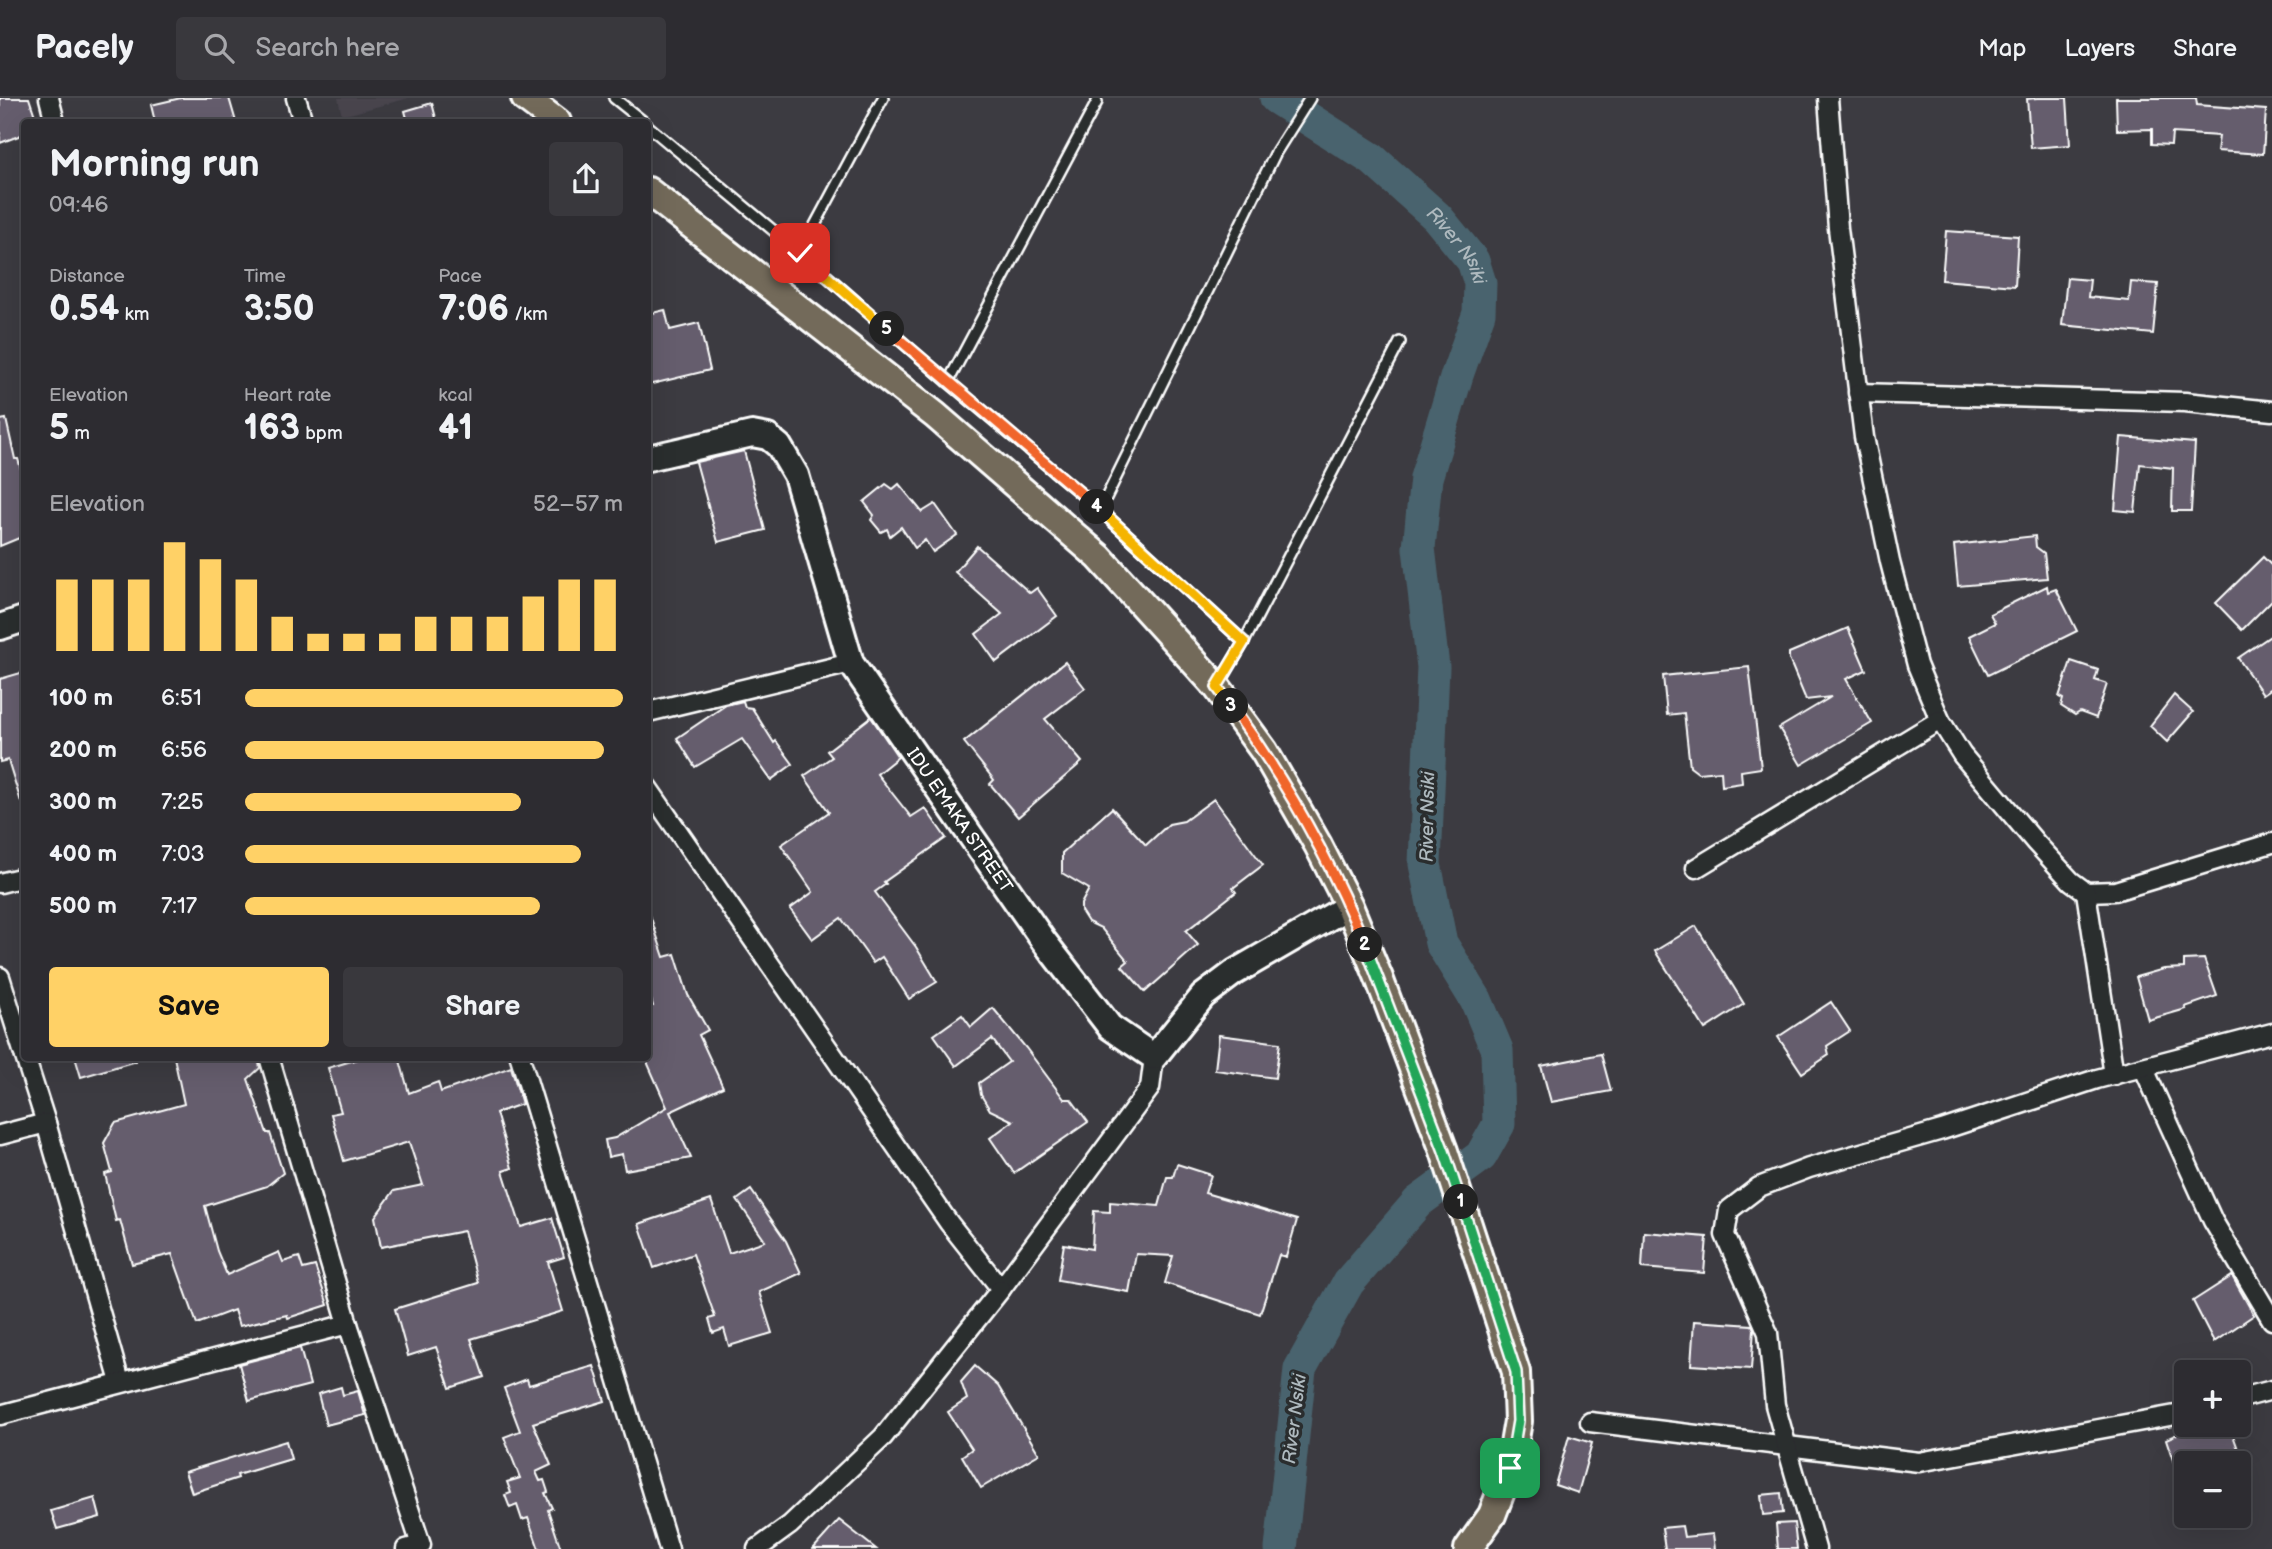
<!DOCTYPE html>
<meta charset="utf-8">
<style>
:root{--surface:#2d2c31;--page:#39383d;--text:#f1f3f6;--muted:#a7a7ab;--line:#48484d;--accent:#ffd166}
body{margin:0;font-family:"Balsamiq Sans",sans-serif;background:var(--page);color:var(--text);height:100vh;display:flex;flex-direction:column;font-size:26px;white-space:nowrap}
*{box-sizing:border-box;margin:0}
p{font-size:23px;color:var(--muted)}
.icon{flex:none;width:38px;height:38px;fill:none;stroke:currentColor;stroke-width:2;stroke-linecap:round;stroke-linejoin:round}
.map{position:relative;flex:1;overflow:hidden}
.sheet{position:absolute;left:21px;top:21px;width:630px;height:942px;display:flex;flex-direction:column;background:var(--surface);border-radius:7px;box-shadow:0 7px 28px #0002,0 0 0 2px var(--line)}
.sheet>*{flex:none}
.tools{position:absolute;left:2174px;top:1262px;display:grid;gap:14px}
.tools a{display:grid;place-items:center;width:77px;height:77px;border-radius:7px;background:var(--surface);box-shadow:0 7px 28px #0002,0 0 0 2px var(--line);font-size:35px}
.pin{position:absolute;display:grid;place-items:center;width:60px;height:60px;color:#fff;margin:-30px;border-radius:14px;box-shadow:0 4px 10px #0006}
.km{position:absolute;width:35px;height:35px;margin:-18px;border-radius:50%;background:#222;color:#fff;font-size:19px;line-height:35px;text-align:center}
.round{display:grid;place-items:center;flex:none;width:74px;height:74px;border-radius:7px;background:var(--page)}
.head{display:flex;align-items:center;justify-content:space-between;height:119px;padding:0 28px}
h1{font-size:38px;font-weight:700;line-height:52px}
.figures{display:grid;grid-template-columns:repeat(3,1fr);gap:10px;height:119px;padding:7px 28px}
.figures div{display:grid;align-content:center}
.figures b{font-size:35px;font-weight:700}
.figures small{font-size:19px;font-weight:400}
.figures p{font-size:19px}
.chart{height:196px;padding:14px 28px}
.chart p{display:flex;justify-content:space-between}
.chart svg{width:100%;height:126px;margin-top:7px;stroke:var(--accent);stroke-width:6}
.cta{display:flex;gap:14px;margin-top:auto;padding:14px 28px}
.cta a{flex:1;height:80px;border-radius:7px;background:var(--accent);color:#111;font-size:28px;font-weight:700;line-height:80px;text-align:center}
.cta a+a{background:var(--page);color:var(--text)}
ul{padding:0 28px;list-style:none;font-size:23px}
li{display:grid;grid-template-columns:112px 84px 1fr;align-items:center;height:52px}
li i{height:18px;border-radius:9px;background:var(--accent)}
header{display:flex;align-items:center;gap:42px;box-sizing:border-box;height:98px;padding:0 35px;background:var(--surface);border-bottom:2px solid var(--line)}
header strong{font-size:33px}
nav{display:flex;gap:38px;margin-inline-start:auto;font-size:24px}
.search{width:490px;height:63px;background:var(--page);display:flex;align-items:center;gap:18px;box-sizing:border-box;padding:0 24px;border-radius:7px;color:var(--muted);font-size:26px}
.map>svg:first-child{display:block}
</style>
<header>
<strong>Pacely</strong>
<div class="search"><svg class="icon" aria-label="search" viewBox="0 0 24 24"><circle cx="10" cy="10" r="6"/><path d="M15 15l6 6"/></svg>Search here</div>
<nav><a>Map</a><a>Layers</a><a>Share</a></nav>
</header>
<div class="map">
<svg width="2272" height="1451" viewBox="0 0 2272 1451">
<rect width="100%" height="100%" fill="#3c3b41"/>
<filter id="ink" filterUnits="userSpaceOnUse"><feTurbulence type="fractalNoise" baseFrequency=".0143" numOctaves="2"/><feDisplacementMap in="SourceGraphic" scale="14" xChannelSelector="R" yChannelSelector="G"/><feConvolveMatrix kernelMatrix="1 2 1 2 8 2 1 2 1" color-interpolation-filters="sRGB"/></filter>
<g filter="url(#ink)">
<polygon fill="#48454e" points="338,0 409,0 342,18"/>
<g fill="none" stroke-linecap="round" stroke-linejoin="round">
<path stroke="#4a646e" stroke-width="33" id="s1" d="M 1276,0 L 1372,61 L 1437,119 L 1473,163 L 1480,185 L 1479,215 L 1457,277 L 1426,380 L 1419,450 L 1433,569 L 1425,766 L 1441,845 L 1476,902 L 1497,952 L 1499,1026 L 1481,1058 L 1418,1104 L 1348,1185 L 1300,1271 L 1281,1451"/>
</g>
<g fill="#655d6d" stroke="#fff" stroke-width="2">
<polygon points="0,0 29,0 37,24 24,24 24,36 0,45"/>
<polygon points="181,0 229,0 236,24 155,24 151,7"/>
<polygon points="2037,0 2067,0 2070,47 2031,50 2027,1"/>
<polygon points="2116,0 2196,0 2197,7 2266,12 2263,56 2217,53 2219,38 2172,35 2171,47 2152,46 2152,31 2117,32"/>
<polygon points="432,5 437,24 408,24 405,13"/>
<polygon points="1946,133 2018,138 2015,188 1942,182"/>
<polygon points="2067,180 2090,182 2088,199 2129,203 2131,184 2158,186 2153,236 2062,227"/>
<polygon points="665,212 670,232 699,225 710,272 648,287 648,216"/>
<polygon points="6,321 15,361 18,361 24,382 24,438 0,448 0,322"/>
<polygon points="2121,339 2195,345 2191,413 2172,413 2173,370 2140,366 2135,414 2115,412"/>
<polygon points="744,353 765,432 718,444 696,364"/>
<polygon points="886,386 893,391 899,386 922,414 935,406 957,437 933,454 925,442 915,450 901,429 890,438 887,431 881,434 871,422 874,417 864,404"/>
<polygon points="2035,438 2036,449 2044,455 2047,480 1958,488 1954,447"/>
<polygon points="977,448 1030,495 1037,490 1057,518 996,564 976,536 1002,516 955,474"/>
<polygon points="2263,459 2272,468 2272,502 2242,532 2216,505"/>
<polygon points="2047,488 2048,494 2056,491 2077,533 1988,577 1969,538 1995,525 1990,516"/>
<polygon points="1848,530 1866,572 1846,581 1872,625 1801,667 1779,630 1831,599 1806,602 1789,561 1789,555"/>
<polygon points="2272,537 2272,590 2263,596 2238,560"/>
<polygon points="2071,563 2098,572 2095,582 2107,586 2096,620 2080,614 2075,617 2061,608 2063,601 2059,599"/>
<polygon points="1065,564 1085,590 1045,621 1082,664 1018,719 990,686 994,682 964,644"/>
<polygon points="1749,569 1761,670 1741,673 1742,685 1722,688 1721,673 1698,675 1690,669 1684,615 1667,617 1663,578"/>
<polygon points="24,574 24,703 21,704 8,662 0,664 0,581"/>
<polygon points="2174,597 2193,614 2167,644 2150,628"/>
<polygon points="743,603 745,609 752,610 774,645 776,643 793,666 771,682 742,641 695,669 677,640 726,607"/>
<polygon points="871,619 898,659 877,676 911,719 925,710 946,740 884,784 886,786 875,794 916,849 937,884 909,901 882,859 873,865 841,820 812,841 790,811 813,794 781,747 829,714 804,678 832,659 827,653"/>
<polygon points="1214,701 1263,767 1233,790 1236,794 1186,833 1198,847 1145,894 1122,868 1128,863 1101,830 1088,824 1081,813 1081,806 1089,791 1062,775 1062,755 1112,710 1146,747 1169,726 1184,723"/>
<polygon points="648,817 650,817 664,859 675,856 688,897 708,932 699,937 723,989 670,1014 691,1060 625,1072 622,1056 608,1059 605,1042 615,1040 667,1009 648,966 648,909 653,908 648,891"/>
<polygon points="1696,828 1744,906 1705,931 1655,853"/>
<polygon points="2204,861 2217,898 2185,909 2186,911 2148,922 2136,879 2164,871 2184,870 2184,862"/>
<polygon points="1831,904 1850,933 1827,948 1829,957 1802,975 1778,939"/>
<polygon points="993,910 1026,950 1064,1001 1071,1001 1088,1024 1014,1075 990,1040 1013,1023 990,1012 981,997 979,985 1009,964 992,941 956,968 934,937 962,917 971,929"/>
<polygon points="1219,937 1280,945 1275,980 1215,972"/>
<polygon points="1601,956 1611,993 1551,1004 1541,968"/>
<polygon points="75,959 136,959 136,963 81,979"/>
<polygon points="174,959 258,959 260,970 248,981 267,1035 270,1035 283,1075 267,1088 205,1108 217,1153 227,1177 279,1154 283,1164 299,1159 303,1171 315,1168 328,1207 288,1220 287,1217 239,1228 234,1212 197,1226 172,1156 132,1166 120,1122 116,1123 105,1076 112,1074 104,1045 115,1025 184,1006"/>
<polygon points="365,959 399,959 409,995 438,984 441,994 511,969 522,1006 496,1015 512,1070 503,1073 521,1129 552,1120 564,1159 548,1164 563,1213 471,1241 484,1279 450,1290 436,1249 408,1258 395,1211 478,1185 464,1133 381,1149 375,1119 394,1093 423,1087 409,1044 344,1063 331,1016 341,1014 328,970"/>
<polygon points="1177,1066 1211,1077 1205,1095 1297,1122 1286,1159 1279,1157 1260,1216 1165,1185 1173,1158 1136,1156 1129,1194 1058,1182 1064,1146 1092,1151 1094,1113 1110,1114 1110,1104 1159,1108 1167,1079 1173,1079"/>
<polygon points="751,1092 786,1143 801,1175 759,1194 772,1235 729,1248 724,1231 713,1235 709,1221 715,1219 693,1156 654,1170 639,1126 711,1102 729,1155 765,1143 737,1102"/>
<polygon points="1644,1134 1707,1139 1704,1175 1642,1170"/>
<polygon points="2232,1178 2254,1217 2214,1244 2193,1203"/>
<polygon points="1694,1223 1752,1227 1754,1231 1751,1271 1691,1267"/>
<polygon points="300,1250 310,1287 249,1303 239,1266"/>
<polygon points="594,1268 605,1303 533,1325 551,1367 536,1374 540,1383 544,1382 548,1394 545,1395 552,1410 548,1412 561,1451 539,1451 528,1420 522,1422 517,1407 510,1410 505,1397 511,1395 507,1384 520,1380 504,1339 520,1333 504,1290 527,1281 529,1287"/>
<polygon points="975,1268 998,1288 1039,1356 981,1390 962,1358 972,1351 948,1314 967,1301 961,1284"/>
<polygon points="341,1289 343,1297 358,1293 365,1317 326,1327 318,1296"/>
<polygon points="2200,1326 2229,1326 2243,1365 2174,1365 2166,1341"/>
<polygon points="1569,1338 1592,1345 1578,1395 1555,1387"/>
<polygon points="286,1343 291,1361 237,1377 238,1380 192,1395 185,1374"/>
<polygon points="1781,1395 1783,1415 1763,1417 1761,1397"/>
<polygon points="95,1400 100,1419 57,1431 51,1413"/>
<polygon points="839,1422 876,1451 813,1451"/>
<polygon points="1794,1425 1797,1451 1778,1451 1776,1426"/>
<polygon points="1682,1428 1684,1439 1713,1436 1715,1451 1665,1451 1662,1430"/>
</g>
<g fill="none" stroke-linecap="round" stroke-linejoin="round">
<defs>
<g id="lane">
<polyline points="614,0 644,24"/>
<polyline points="648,28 811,164 948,284 1100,412 1244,544"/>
<polyline points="800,155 883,0"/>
<polyline points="948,284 1097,4"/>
<polyline points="1100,412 1276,54 1310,0"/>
<polyline points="1220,585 1244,544 1400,244"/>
</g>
<g id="street">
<polyline points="49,0 55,24"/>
<polyline points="296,0 303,24"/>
<polyline points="1828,0 1838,130 1864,339 1890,464 1917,567 1940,622 1962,657 2036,745 2071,783 2086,794 2115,793 2272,745"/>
<polyline points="1858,295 2185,304 2272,313"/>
<polyline points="648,614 851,565"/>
<polyline points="648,690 949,1125 1001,1191 1150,990 1154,959"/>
<polyline points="1696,770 1940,622"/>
<polyline points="0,785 24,779"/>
<polyline points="2086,794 2114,977"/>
<polyline points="0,879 24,956"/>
<polyline points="25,959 46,1025 120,1284"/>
<polyline points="520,959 669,1451"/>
<polyline points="2144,971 2213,1123 2272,1222"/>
<polyline points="0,1037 46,1025"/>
<polyline points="348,1226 421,1447 406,1451"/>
<polyline points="2238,1301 2272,1292"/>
<polyline points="0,1317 348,1226 269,959"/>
<polyline points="1590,1324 1919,1364 2186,1315"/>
<polyline points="757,1451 790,1427 883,1339 1001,1191"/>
<polyline points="1816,1451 1775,1307 1768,1235 1725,1137 1729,1112 1759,1089 1809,1070 1942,1032 2097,981 2272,935"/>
</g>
<g id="secondary">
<path id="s2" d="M 648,360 L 752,336 L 768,339 L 779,348 L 796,377 L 851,565 L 1043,842 L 1110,929 L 1154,959 L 1203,898 L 1235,874 L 1349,808"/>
<polyline points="0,529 24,521"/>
</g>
<g id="primary">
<polyline points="525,0 557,24"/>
<polyline points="648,93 935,317 1099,459 1217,589 1264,653 1318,747 1349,808 1379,880 1444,1053 1516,1274 1518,1323 1510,1370 1492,1417 1468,1451"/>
</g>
</defs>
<use href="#lane" stroke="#fff" stroke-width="14"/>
<use href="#street" stroke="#fff" stroke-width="23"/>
<use href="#secondary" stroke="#fff" stroke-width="30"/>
<use href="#primary" stroke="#fff" stroke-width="32"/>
<use href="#lane" stroke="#2a2d2e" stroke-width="9"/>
<use href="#street" stroke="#2a2d2e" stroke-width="18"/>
<use href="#secondary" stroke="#2a2d2e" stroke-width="24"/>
<use href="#primary" stroke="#736b5a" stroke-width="26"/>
</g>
</g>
<g fill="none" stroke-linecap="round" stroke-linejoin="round" filter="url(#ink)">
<defs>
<polyline id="split-1" points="1461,1104 1516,1274 1518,1323 1510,1370"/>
<polyline id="split-2" points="1365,847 1444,1053 1461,1104"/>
<path id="split-3" d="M 1231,608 C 1285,681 1330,762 1365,847"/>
<polyline id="split-4" points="1097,409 1244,544 1217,589 1231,608"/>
<polyline id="split-5" points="887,231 1097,409"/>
<polyline id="split-6" points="800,155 887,231"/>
</defs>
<use href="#split-1" stroke="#fff" stroke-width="14"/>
<use href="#split-2" stroke="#fff" stroke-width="14"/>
<use href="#split-3" stroke="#fff" stroke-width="14"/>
<use href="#split-4" stroke="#fff" stroke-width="14"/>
<use href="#split-5" stroke="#fff" stroke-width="14"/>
<use href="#split-6" stroke="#fff" stroke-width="14"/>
<use href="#split-1" stroke="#22a559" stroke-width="9"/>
<use href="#split-2" stroke="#22a559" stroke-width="9"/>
<use href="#split-3" stroke="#f0652b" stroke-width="9"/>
<use href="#split-4" stroke="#f5b400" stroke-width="9"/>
<use href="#split-5" stroke="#f0652b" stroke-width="9"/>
<use href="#split-6" stroke="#f5b400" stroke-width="9"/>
</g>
<g text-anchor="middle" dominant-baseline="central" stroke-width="7" stroke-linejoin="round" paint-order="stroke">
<g font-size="18" fill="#fff" stroke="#2a2d2e">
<text stroke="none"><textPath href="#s2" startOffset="558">IDU EMAKA STREET</textPath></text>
</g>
<g font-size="19" font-style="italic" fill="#aeb9be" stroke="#2a2d2e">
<text stroke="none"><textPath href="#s1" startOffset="236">River Nsiki</textPath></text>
<text transform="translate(1428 719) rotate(-89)">River Nsiki</text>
<text transform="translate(1295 1321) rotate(-83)">River Nsiki</text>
</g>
</g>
</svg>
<div class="tools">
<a>+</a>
<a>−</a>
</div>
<div class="pin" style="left:1510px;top:1370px;background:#1e9e55"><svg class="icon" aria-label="arrive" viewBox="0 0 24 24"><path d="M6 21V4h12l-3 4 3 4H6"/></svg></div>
<div class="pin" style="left:800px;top:155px;background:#d93025"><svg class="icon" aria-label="check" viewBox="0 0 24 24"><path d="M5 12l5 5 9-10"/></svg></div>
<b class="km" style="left:1461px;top:1104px">1</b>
<b class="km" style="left:1365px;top:847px">2</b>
<b class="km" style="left:1231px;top:608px">3</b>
<b class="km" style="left:1097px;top:409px">4</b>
<b class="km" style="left:887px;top:231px">5</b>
<section class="sheet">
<div class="head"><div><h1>Morning run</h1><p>09:46</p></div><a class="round"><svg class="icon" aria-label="share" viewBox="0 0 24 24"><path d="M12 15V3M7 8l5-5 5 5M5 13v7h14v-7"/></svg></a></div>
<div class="figures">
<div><p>Distance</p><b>0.54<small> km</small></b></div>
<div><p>Time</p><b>3:50</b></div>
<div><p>Pace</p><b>7:06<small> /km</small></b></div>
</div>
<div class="figures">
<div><p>Elevation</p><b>5<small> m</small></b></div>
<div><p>Heart rate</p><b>163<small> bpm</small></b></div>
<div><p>kcal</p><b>41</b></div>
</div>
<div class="chart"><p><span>Elevation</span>52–57 m</p>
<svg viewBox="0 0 160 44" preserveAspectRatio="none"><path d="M5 44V19M15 44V19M25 44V19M35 44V6M45 44V12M55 44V19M65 44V32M75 44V38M85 44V38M95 44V38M105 44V32M115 44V32M125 44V32M135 44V25M145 44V19M155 44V19"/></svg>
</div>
<ul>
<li><b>100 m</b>6:51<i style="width:100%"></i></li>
<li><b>200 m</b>6:56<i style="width:95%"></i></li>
<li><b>300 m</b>7:25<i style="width:73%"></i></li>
<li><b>400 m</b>7:03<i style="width:89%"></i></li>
<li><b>500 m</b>7:17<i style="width:78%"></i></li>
</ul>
<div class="cta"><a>Save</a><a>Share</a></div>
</section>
</div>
